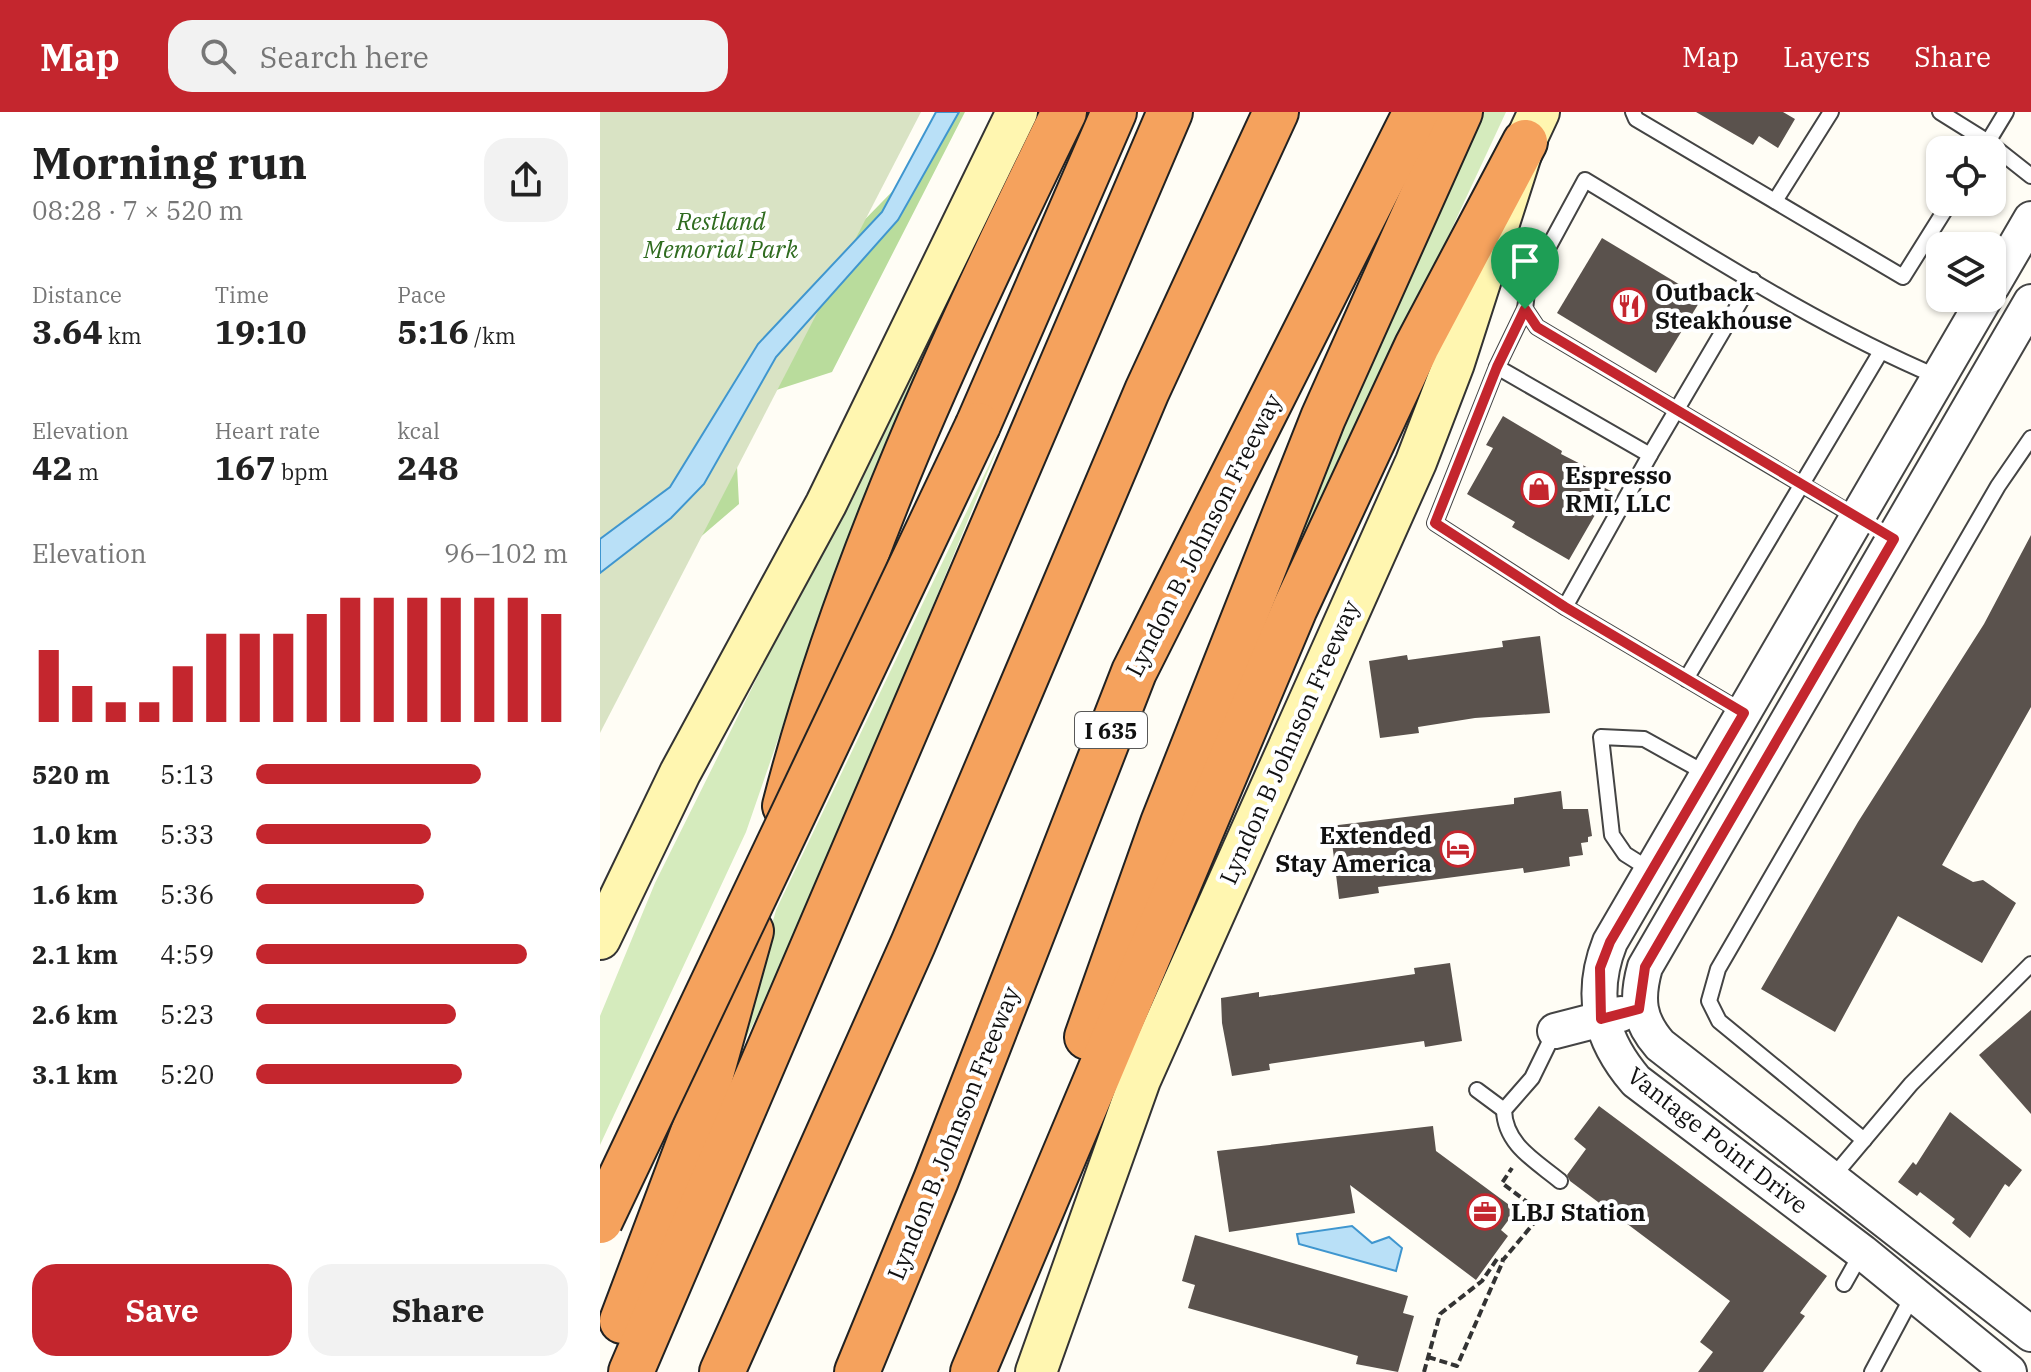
<!DOCTYPE html>
<meta charset="utf-8">
<style>
:root{--surface:#fff;--page:#f2f2f2;--text:#222;--muted:#767676;--accent:#c4262e}
body{margin:0;font-family:"IBM Plex Serif",serif;background:var(--page);color:var(--text);height:100vh;display:flex;flex-direction:column;font-size:30px;white-space:nowrap}
*{box-sizing:border-box;margin:0}
p{font-size:26px;color:var(--muted)}
.icon{flex:none;width:44px;height:44px;fill:none;stroke:currentColor;stroke-width:2;stroke-linecap:round;stroke-linejoin:round}
.map{position:relative;flex:1;overflow:hidden}
.panel{display:flex;flex-direction:column;background:var(--surface);width:600px}
.panel>*{flex:none}
.buttons{position:absolute;left:1326px;top:24px;display:grid;gap:16px}
.buttons a{display:grid;place-items:center;width:80px;height:80px;border-radius:16px;background:var(--surface);box-shadow:0 2px 6px #0004;font-size:40px}
.pin{position:absolute;display:grid;place-items:center;width:68px;height:68px;color:#fff;margin:-82px -34px;border-radius:50% 50% 50% 0;rotate:-45deg;box-shadow:0 0 8px #0007}
.pin .icon{rotate:45deg}
.round{display:grid;place-items:center;flex:none;width:84px;height:84px;border-radius:24px;background:var(--page)}
.summary{display:flex;align-items:center;justify-content:space-between;height:136px;padding:0 32px}
h1{font-size:44px;font-weight:700;line-height:60px}
.metrics{display:grid;grid-template-columns:repeat(3,1fr);gap:12px;height:136px;padding:8px 32px}
.metrics div{display:grid;align-content:center}
.metrics b{font-size:34px;font-weight:700}
.metrics small{font-size:22px;font-weight:400}
.metrics p{font-size:22px}
.chart{height:224px;padding:16px 32px}
.chart p{display:flex;justify-content:space-between}
.chart svg{width:100%;height:144px;margin-top:8px;stroke:var(--accent);stroke-width:6}
.button{display:flex;gap:16px;margin-top:auto;padding:16px 32px}
.button a{flex:1;height:92px;border-radius:24px;background:var(--accent);color:#fff;font-size:32px;font-weight:700;line-height:92px;text-align:center}
.button a+a{background:var(--page);color:var(--text)}
ul{padding:0 32px;list-style:none;font-size:26px}
li{display:grid;grid-template-columns:128px 96px 1fr;align-items:center;height:60px}
li i{height:20px;border-radius:10px;background:var(--accent)}
header{display:flex;align-items:center;gap:48px;box-sizing:border-box;height:112px;padding:0 40px;background:var(--accent);color:#fff}
header strong{font-size:38px}
nav{display:flex;gap:44px;margin-inline-start:auto;font-size:28px}
.search{width:560px;height:72px;background:var(--page);display:flex;align-items:center;gap:20px;box-sizing:border-box;padding:0 28px;border-radius:24px;color:var(--muted);font-size:30px}
main{display:flex;flex:1;min-height:0}
.map>svg:first-child{display:block}
</style>
<header>
<strong>Map</strong>
<div class="search"><svg class="icon" aria-label="search" viewBox="0 0 24 24"><circle cx="10" cy="10" r="6"/><path d="M15 15l6 6"/></svg>Search here</div>
<nav><a>Map</a><a>Layers</a><a>Share</a></nav>
</header>
<main>
<section class="panel">
<div class="summary"><div><h1>Morning run</h1><p>08:28 · 7 × 520 m</p></div><a class="round"><svg class="icon" aria-label="share" viewBox="0 0 24 24"><path d="M12 15V3M7 8l5-5 5 5M5 13v7h14v-7"/></svg></a></div>
<div class="metrics">
<div><p>Distance</p><b>3.64<small> km</small></b></div>
<div><p>Time</p><b>19:10</b></div>
<div><p>Pace</p><b>5:16<small> /km</small></b></div>
</div>
<div class="metrics">
<div><p>Elevation</p><b>42<small> m</small></b></div>
<div><p>Heart rate</p><b>167<small> bpm</small></b></div>
<div><p>kcal</p><b>248</b></div>
</div>
<div class="chart"><p><span>Elevation</span>96–102 m</p>
<svg viewBox="0 0 160 44" preserveAspectRatio="none"><path d="M5 44V22M15 44V33M25 44V38M35 44V38M45 44V27M55 44V17M65 44V17M75 44V17M85 44V11M95 44V6M105 44V6M115 44V6M125 44V6M135 44V6M145 44V6M155 44V11"/></svg>
</div>
<ul>
<li><b>520 m</b>5:13<i style="width:72%"></i></li>
<li><b>1.0 km</b>5:33<i style="width:56%"></i></li>
<li><b>1.6 km</b>5:36<i style="width:54%"></i></li>
<li><b>2.1 km</b>4:59<i style="width:87%"></i></li>
<li><b>2.6 km</b>5:23<i style="width:64%"></i></li>
<li><b>3.1 km</b>5:20<i style="width:66%"></i></li>
</ul>
<div class="button"><a>Save</a><a>Share</a></div>
</section>
<div class="map">
<svg width="1431" height="1260" viewBox="0 0 1431 1260">
<rect width="100%" height="100%" fill="#fffdf5"/>
<g fill="#d5ebbd">
<polygon points="821,0 906,0 631,591 800,50"/>
<polygon points="433,11 226,488 146,720 0,1033 0,904 55,771"/>
<polygon points="400,330 203,810 134,951 176,798"/>
</g>
<polygon fill="#b9dc9c" points="342,0 365,0 232,260 164,282 137,354 139,392 55,464 197,177 323,48"/>
<polygon fill="#d9e3c4" points="0,0 321,0 0,621"/>
<g fill="#b9e0f7" stroke="#3f96cf" stroke-width="2">
<polygon points="336,0 359,0 298,108 176,245 104,372 71,406 0,461 0,427 70,375 158,232 282,100"/>
<polygon points="752,1114 772,1131 789,1125 802,1136 796,1159 699,1132 697,1122"/>
</g>
<g fill="#5a524d">
<polygon points="1096,0 1183,0 1195,7 1178,36 1159,24 1153,33"/>
<polygon points="1002,126 1102,186 1056,261 957,201"/>
<polygon points="903,304 962,339 961,342 1008,366 1003,375 1013,380 1003,398 999,396 969,448 912,415 915,410 867,382 893,336 886,333"/>
<polygon points="1431,423 1431,595 1342,753 1373,770 1383,768 1416,791 1382,851 1298,804 1235,920 1161,877 1258,710 1384,512"/>
<polygon points="940,524 950,601 875,606 818,615 819,621 780,626 769,549 807,543 808,548 903,535 902,529"/>
<polygon points="961,679 963,697 988,697 992,724 988,725 988,730 981,731 983,743 969,745 970,754 924,761 923,756 778,775 779,781 739,787 730,714 914,692 914,686"/>
<polygon points="850,851 862,929 825,935 824,929 756,939 669,952 670,958 632,964 622,911 621,886 659,880 659,885 815,862 814,856"/>
<polygon points="1431,898 1431,1002 1379,943"/>
<polygon points="999,994 1227,1164 1200,1201 1205,1204 1163,1260 1098,1260 1113,1240 1100,1230 1130,1189 970,1069 967,1063 986,1037 974,1027"/>
<polygon points="1350,1000 1422,1058 1409,1075 1405,1072 1370,1126 1352,1111 1355,1107 1320,1080 1317,1084 1298,1070 1313,1050 1316,1053"/>
<polygon points="833,1014 836,1039 916,1098 901,1118 908,1124 876,1168 750,1073 755,1101 629,1120 617,1039"/>
<polygon points="595,1123 808,1184 803,1201 814,1204 798,1260 756,1252 758,1244 588,1196 595,1173 582,1169"/>
</g>
<g fill="none" stroke-linecap="round" stroke-linejoin="round">
<defs>
<g id="service">
<polyline points="1033,0 1036,7 1303,165 1350,90"/>
<polyline points="1340,0 1388,30 1431,64"/>
<polyline points="1383,38 1406,0"/>
<polyline points="1175,89 1231,0"/>
<polyline points="897,255 925,197"/>
<path d="M 1258,406 L 937,215 L 925,197 L 928,173 L 985,68 C 1100,137 1213,212 1338,265"/>
<polyline points="965,495 1050,343"/>
<polyline points="1086,567 1280,241"/>
<polyline points="1144,601 965,495 835,411 897,255 1050,343 1153,168"/>
<polyline points="1052,759 1025,742 1012,723 1001,625 1044,627 1107,662"/>
<path d="M 955,919 L 932,966 L 904,998 C 905,1033 936,1049 960,1069"/>
<polyline points="877,978 904,998"/>
<polyline points="1264,1028 1119,909 1109,889 1118,857 1398,374 1431,326"/>
<polyline points="1231,1067 1311,972 1431,852"/>
<polyline points="1244,1172 1262,1140"/>
<polyline points="1272,1260 1312,1185"/>
</g>
<g id="tertiary">
<polyline points="1392,174 1431,107"/>
<path d="M 1385,186 L 1010,830 C 989,883 1000,927 1036,969 L 1262,1140 L 1409,1260"/>
<path d="M 1431,190 L 1045,855 C 1036,887 1038,908 1060,933 L 1431,1222"/>
<polyline points="955,919 1021,902"/>
</g>
<g id="secondary">
<polyline points="0,827 80,661 226,392 417,0"/>
<polyline points="436,1260 540,968 816,350 854,251 925,30 939,0"/>
</g>
<g id="motorway">
<polyline points="378,313 514,0"/>
<path d="M 185,694 C 247,453 355,223 464,0"/>
<polyline points="487,925 563,711 723,306 860,0"/>
<polyline points="22,1209 100,1002 151,819"/>
<polyline points="31,1260 570,0"/>
<polyline points="122,1260 313,832 547,279 676,0"/>
<polyline points="257,1260 336,1068 534,560 816,0"/>
<polyline points="373,1260 695,496 817,234 925,30"/>
</g>
</defs>
<use href="#service" stroke="#444" stroke-width="18"/>
<use href="#tertiary" stroke="#444" stroke-width="38"/>
<use href="#secondary" stroke="#333" stroke-width="44"/>
<use href="#motorway" stroke="#222" stroke-width="48"/>
<g stroke="#333" stroke-width="4" stroke-dasharray="8 4" stroke-linecap="butt">
<polyline points="828,1245 857,1254 903,1149"/>
<polyline points="824,1260 840,1202 882,1169 897,1147 903,1148 934,1111 935,1096 902,1071 912,1056"/>
</g>
<use href="#service" stroke="#fff" stroke-width="14"/>
<use href="#tertiary" stroke="#fff" stroke-width="34"/>
<use href="#secondary" stroke="#fff6b0" stroke-width="40"/>
<use href="#motorway" stroke="#f5a25d" stroke-width="44"/>
<defs>
<polyline id="motorway-bridge" points="0,1109 378,313"/>
</defs>
<use href="#motorway-bridge" stroke="#222" stroke-width="48" stroke-linecap="butt"/>
<use href="#motorway-bridge" stroke="#f5a25d" stroke-width="44"/>
</g>
<g fill="none" stroke-linecap="round" stroke-linejoin="round">
<defs>
<polygon id="route" points="925,197 937,215 1294,427 1045,855 1039,897 1001,907 1000,856 1010,830 1144,601 965,495 835,411 897,255"/>
</defs>
<use href="#route" stroke="#fff" stroke-width="16"/>
<use href="#route" stroke="#c4262e" stroke-width="10"/>
</g>
<defs>
<symbol id="restaurant-ring" viewBox="-11 -11 22 22"><circle r="9.5" fill="#fff" stroke="#c4262e" stroke-width="1.5"/><path d="M-5-6h1v4h1v-4h1v4h1v-4h1v5L-1.5 .5V6h-2V.5L-5-1ZM5-6V6H3V1.5H1.5Q1.5-4 5-6Z" fill="#c4262e"/></symbol>
<symbol id="shop-ring" viewBox="-11 -11 22 22"><circle r="9.5" fill="#fff" stroke="#c4262e" stroke-width="1.5"/><path d="M-5-2.5h2.3a2.7 3.5 0 0 1 5.4 0H5L5.5 6h-11ZM-1.5-2.5h3a1.5 2.3 0 0 0-3 0Z" fill="#c4262e"/></symbol>
<symbol id="hotel-ring" viewBox="-11 -11 22 22"><circle r="9.5" fill="#fff" stroke="#c4262e" stroke-width="1.5"/><path d="M-6-4.5h1.5V1H6V5H4.5V3h-9V5H-6ZM-4 0a1.8 1.8 0 1 1 3.6 0ZM.5 0V-2.5h3Q6-2.5 6 0Z" fill="#c4262e"/></symbol>
<symbol id="office-ring" viewBox="-11 -11 22 22"><circle r="9.5" fill="#fff" stroke="#c4262e" stroke-width="1.5"/><path d="M-6-3h4V-5.5h4V-3h4V5H-6ZM-1-4.5V-3h2v-1.5ZM-6 0V1H6V0Z" fill="#c4262e"/></symbol>
</defs>
<g fill-rule="evenodd">
<use href="#restaurant-ring" x="1009" y="174" width="40" height="40"/>
<use href="#shop-ring" x="919" y="357" width="40" height="40"/>
<use href="#hotel-ring" x="838" y="717" width="40" height="40"/>
<use href="#office-ring" x="865" y="1080" width="40" height="40"/>
</g>
<g text-anchor="middle" dominant-baseline="central" stroke-width="8" stroke-linejoin="round" paint-order="stroke">
<rect fill="#fff" stroke="#585858" stroke-width="2" x="475" y="600" width="72" height="36" rx="6"/>
<g font-size="22" font-weight="bold" fill="#111">
<text x="511" y="618">I 635</text>
</g>
<g font-size="24" font-style="italic" fill="#2f6b1f" stroke="#fff">
<text x="121" y="109">Restland<tspan x="121" dy="28">Memorial Park</tspan></text>
</g>
<g font-size="24" font-weight="bold" fill="#111" stroke="#fff" text-anchor="start">
<text x="1055" y="180">Outback<tspan x="1055" dy="28">Steakhouse</tspan></text>
<text x="965" y="363">Espresso<tspan x="965" dy="28">RMI, LLC</tspan></text>
<text x="832" y="723" text-anchor="end">Extended<tspan x="832" dy="28">Stay America</tspan></text>
<text x="911" y="1100">LBJ Station</text>
</g>
<g font-size="24" fill="#111" stroke="#fff">
<text transform="translate(603 423) rotate(-63)">Lyndon B. Johnson Freeway</text>
<text transform="translate(689 630) rotate(-66)">Lyndon B Johnson Freeway</text>
<text transform="translate(353 1021) rotate(-68)">Lyndon B. Johnson Freeway</text>
<text transform="translate(1118 1028) rotate(38)">Vantage Point Drive</text>
</g>
</g>
</svg>
<div class="buttons">
<a><svg class="icon" aria-label="locate" viewBox="0 0 24 24"><circle cx="12" cy="12" r="6"/><path d="M12 2v4M12 18v4M2 12h4M18 12h4"/></svg></a>
<a><svg class="icon" aria-label="layers" viewBox="0 0 24 24"><path d="M12 4l9 5-9 5-9-5zM3 14l9 5 9-5"/></svg></a>
</div>
<div class="pin" style="left:925px;top:197px;background:#1e9e55"><svg class="icon" aria-label="arrive" viewBox="0 0 24 24"><path d="M6 21V4h12l-3 4 3 4H6"/></svg></div>
</div>
</main>
